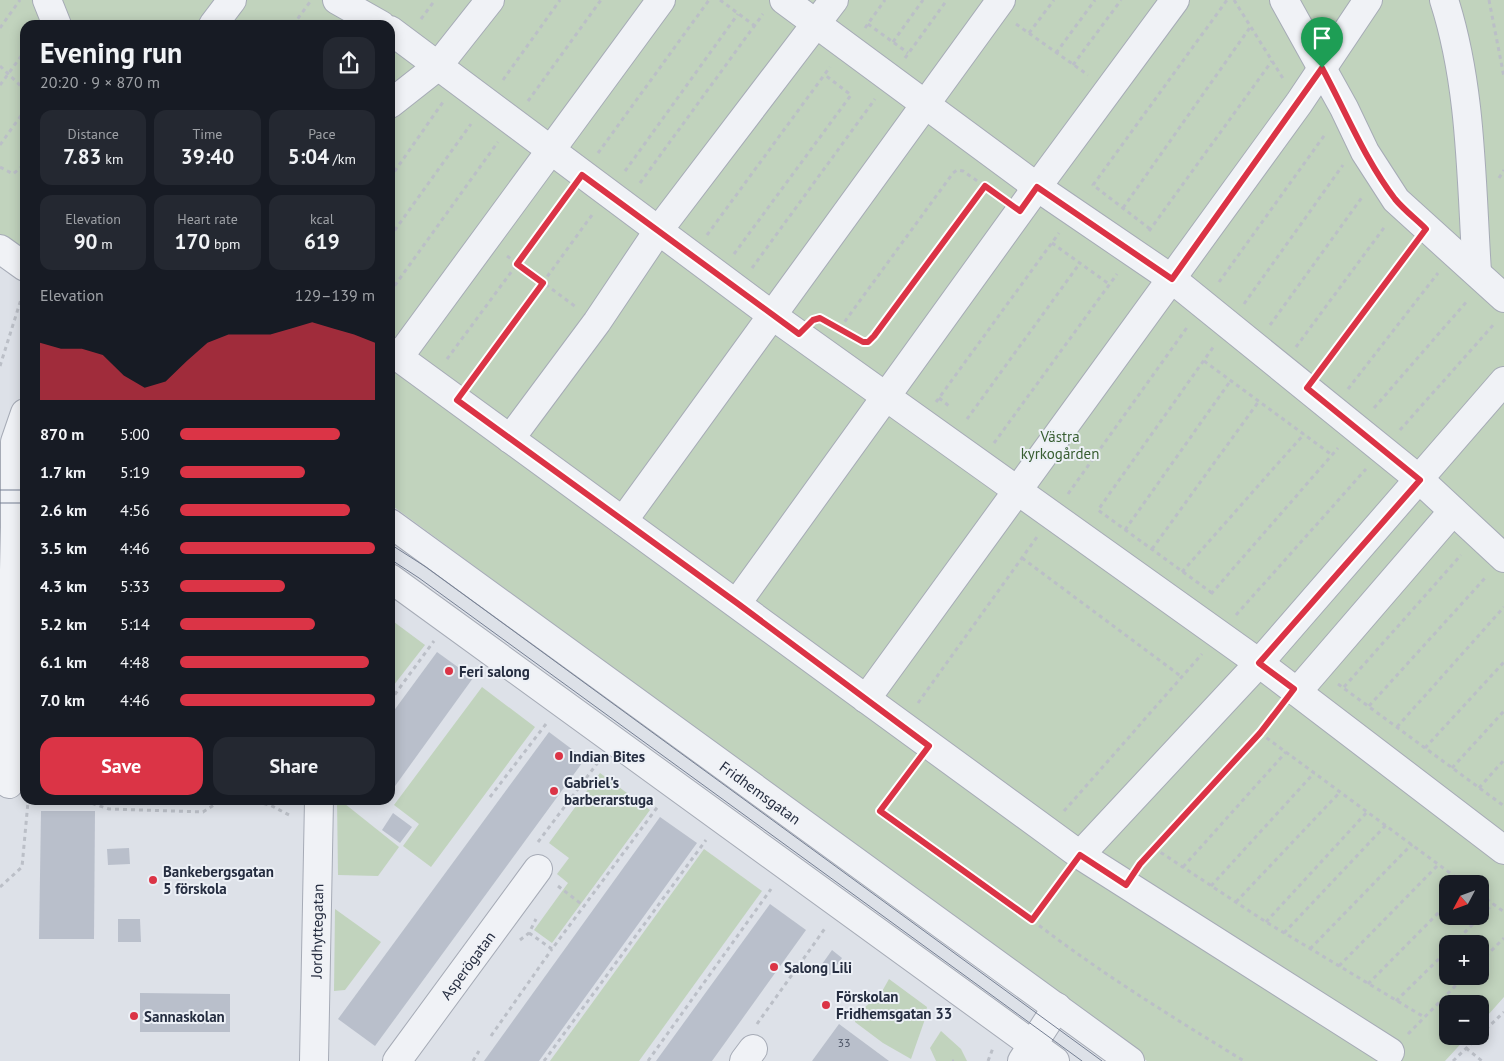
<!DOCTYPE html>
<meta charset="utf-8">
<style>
:root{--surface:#171b24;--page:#242831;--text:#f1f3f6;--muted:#9ea1a6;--accent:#db3446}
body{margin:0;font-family:"PT Sans",sans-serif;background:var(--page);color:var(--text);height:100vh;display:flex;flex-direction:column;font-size:19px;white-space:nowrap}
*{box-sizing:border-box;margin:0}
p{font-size:16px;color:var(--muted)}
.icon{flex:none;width:28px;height:28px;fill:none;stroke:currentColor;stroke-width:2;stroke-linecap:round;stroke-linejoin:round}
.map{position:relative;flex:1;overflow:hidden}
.sheet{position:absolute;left:20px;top:20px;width:375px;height:785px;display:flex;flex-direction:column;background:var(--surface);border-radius:15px;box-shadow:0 2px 12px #0003}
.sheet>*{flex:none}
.needle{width:32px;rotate:229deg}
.tools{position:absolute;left:1439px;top:875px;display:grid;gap:10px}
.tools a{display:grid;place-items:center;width:50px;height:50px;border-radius:10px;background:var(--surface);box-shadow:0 2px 12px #0003;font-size:25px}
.pin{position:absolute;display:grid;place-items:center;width:42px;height:42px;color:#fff;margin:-51px -21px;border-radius:50% 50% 50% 0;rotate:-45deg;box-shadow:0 0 5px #0007}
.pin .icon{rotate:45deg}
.round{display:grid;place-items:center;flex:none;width:52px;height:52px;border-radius:15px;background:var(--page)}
.overview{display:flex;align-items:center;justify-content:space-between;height:85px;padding:0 20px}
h1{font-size:28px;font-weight:700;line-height:38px}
.stats{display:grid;grid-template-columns:repeat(3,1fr);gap:8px;height:85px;padding:5px 20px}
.stats div{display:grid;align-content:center;border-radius:12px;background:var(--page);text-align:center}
.stats b{font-size:21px;font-weight:700}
.stats small{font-size:14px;font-weight:400}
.stats p{font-size:14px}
.chart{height:140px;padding:10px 20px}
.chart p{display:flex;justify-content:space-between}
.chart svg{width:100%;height:90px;margin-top:5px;fill:var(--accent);opacity:.7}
.primary-button{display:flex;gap:10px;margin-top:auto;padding:10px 20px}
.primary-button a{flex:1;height:58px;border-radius:15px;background:var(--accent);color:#fff;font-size:20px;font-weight:700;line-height:58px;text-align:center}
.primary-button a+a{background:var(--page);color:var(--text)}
ul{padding:0 20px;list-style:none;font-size:16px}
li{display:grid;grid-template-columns:80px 60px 1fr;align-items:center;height:38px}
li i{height:12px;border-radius:6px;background:var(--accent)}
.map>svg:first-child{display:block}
</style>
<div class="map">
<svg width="1504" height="1061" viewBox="0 0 1504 1061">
<rect width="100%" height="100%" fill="#dde1e8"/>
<g fill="#c1d3bd" fill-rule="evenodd">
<path d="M 0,0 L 1504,0 L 1504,997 L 1480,1024 L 1480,1004 L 1448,1004 L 1448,1036 L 1468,1036 L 1445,1061 L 1147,1061 L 390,504 L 390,25 L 25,25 L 25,254 L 0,235 ZM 1448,884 L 1480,884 L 1480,916 L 1448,916 ZM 1448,944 L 1480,944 L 1480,976 L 1448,976 Z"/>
<polygon points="390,619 425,645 390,690"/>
<polygon points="482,687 535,727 431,867 403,846 419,824 394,805"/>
<polygon points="600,773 650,810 552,943 534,930 568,883 557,874 569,858 549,843"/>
<polygon points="337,800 340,800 399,847 378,876 338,875"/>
<polygon points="704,849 762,891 639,1061 550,1061"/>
<polygon points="335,909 381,942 345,990 334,991"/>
<polygon points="889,979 927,1007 924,1022 911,1059 883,1043 855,1022 855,1015 880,995"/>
<polygon points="941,1031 961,1049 967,1061 936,1061 930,1048"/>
</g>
<g fill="#b9bfcb">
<polygon points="437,652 473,678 390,793 390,716"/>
<polygon points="549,732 585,759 375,1046 338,1019"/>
<polygon points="41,811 95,811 94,939 39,939"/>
<polygon points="393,813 412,827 400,843 382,830"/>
<polygon points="660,817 697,843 539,1061 484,1061"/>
<polygon points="129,848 130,864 108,865 107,849"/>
<polygon points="770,904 806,930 712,1061 656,1061"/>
<polygon points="118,919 140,919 141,942 118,942"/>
<polygon points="832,950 842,958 830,975 820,967"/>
<polygon points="140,993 230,994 230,1032 140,1032"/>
<polygon points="839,1024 889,1061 812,1061"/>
</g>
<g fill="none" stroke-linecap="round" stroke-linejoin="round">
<defs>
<g id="minor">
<polyline points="47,0 57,25"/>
<polyline points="337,0 381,25"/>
<polyline points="784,0 1037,187 1172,279 1420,480 1504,558"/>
<polyline points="1284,0 1344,108 1365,152 1396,200 1504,298"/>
<path d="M 1444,0 C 1472,87 1471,181 1477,272"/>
<polyline points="213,25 232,0"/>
<polyline points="390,30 773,316 1259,663 1504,850"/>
<polyline points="390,104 437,67 490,0"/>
<polyline points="0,249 25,267"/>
<polyline points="390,351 1080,855 1390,1052"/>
<polyline points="399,357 661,0"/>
<polyline points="510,439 597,322 658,231 834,0"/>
<polyline points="623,521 1001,0"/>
<path id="s1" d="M 390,523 L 1130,1061"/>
<polyline points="390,578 1055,1061"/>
<polyline points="737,603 1037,187 1175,0"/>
<polyline points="1297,692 1453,511"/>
<polyline points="866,699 1299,103 1368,0"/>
<polyline points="9,784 15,527 15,442 25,413"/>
<polyline points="1080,855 1259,663 1504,381"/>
<path id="s2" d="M 314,1061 L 319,800"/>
<path id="s3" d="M 397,1061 L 538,869"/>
<polyline points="744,1061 753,1049"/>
<polyline points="1022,1061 1057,1007"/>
</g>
</defs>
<use href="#minor" stroke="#a6abb6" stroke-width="30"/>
<g stroke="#bbbfc7" stroke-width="3" stroke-dasharray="4 4" stroke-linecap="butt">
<polyline points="720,0 755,26"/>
<polyline points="1234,0 1284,80"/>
<polyline points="1489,0 1504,77"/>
<polyline points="421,19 435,0"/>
<polyline points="868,24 908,53"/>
<polyline points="1016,24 1088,75"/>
<polyline points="293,25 310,2"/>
<polyline points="0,28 20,0"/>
<polyline points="865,28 885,0"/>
<polyline points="1029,33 1054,0"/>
<polyline points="893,42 923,0"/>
<polyline points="1056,53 1095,0"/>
<polyline points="905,58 947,0"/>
<polyline points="1073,65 1121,0"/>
<polyline points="0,66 25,90"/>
<polyline points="503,80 560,0"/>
<polyline points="0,85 25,51"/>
<polyline points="528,101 601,0"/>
<polyline points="0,145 25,110"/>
<polyline points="598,153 709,0"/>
<polyline points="0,167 13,174 25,164"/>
<polyline points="625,171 738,14"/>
<polyline points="390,178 443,102"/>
<polyline points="1499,178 1504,170"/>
<polyline points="640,183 763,14"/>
<polyline points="1123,208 1251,26"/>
<polyline points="1150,229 1093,185 1227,0"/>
<polyline points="1149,231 1272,61"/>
<polyline points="707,235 830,67"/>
<polyline points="390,237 471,124"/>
<polyline points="1052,243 1109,284"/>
<polyline points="734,254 851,95 825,75"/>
<polyline points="507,256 576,307"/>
<polyline points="752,268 875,99"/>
<polyline points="1219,282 1326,133"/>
<polyline points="390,292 498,142"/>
<polyline points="1244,304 1343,165"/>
<polyline points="1270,325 1363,196"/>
<polyline points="840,328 953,173 957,170 963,171 999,196"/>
<path d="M 855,339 C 864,343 867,343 874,336 L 985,186"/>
<polyline points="1296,347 1386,225"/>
<polyline points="447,359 568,195"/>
<polyline points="1204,361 1332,455"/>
<polyline points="0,366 23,293"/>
<polyline points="1322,367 1411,248"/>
<polyline points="472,380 592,215"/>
<polyline points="1348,389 1438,273"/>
<polyline points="939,398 949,406"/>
<polyline points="936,402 1059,233"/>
<polyline points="1374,408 1468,300"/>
<polyline points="967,419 1080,263"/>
<polyline points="1400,430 1495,323"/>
<polyline points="994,443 1117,274"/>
<polyline points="1068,494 1188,326"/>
<polyline points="1125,530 1231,380"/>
<polyline points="1152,549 1259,401"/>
<polyline points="1022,558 1182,677"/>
<polyline points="1182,572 1304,434"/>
<polyline points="1212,593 1098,510 1214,346"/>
<polyline points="1211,594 1338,448"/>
<polyline points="1236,615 1366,469"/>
<polyline points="1338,684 1504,806"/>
<polyline points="390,687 396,693"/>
<polyline points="1344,687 1461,555"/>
<polyline points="390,701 434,641"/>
<polyline points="918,703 1037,537"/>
<polyline points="1369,706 1486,577"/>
<polyline points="1397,727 1504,607"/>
<polyline points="1260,733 1465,884"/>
<polyline points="1425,748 1504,662"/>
<polyline points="914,766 880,811 1032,920"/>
<polyline points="1452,768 1504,711"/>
<polyline points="1479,788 1504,760"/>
<polyline points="490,797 546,724"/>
<polyline points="248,800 270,805 291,816"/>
<polyline points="28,801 91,803 109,809 203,812 220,801 227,800"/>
<polyline points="1064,811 1202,654"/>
<polyline points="538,842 599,761"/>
<polyline points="1154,848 1266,922 1424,1017"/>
<polyline points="1140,863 1260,733 1278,710"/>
<polyline points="1183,867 1286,752"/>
<path d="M 1065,876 L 1032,920 C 1099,972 1172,1017 1244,1061"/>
<polyline points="558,886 584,906"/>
<polyline points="1211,886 1314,773"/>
<polyline points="0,887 22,867 28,802"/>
<polyline points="1480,894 1504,912"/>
<polyline points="1236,902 1340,792"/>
<polyline points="1266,922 1367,812"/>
<polyline points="529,933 552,949 659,805"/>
<polyline points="1284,933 1386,825"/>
<polyline points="520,940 529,933 536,919"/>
<polyline points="1453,944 1493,904"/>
<polyline points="1310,949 1412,844"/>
<polyline points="1480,962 1504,938"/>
<polyline points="1339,966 1439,864"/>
<polyline points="1368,984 1448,903"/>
<polyline points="1396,1001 1448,950"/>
<polyline points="757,1024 826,927"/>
<polyline points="1408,1034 1465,976"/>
<polyline points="1480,1035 1504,1012"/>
<polyline points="491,1036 552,949"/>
<polyline points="1466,1048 1482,1061"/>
<polyline points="473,1061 479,1051"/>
<polyline points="544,1061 706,840"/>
<polyline points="648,1061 771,889"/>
<polyline points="952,1061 954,1061"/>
<polyline points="988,1061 993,1048"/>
<polyline points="1453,1061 1479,1036"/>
</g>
<use href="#minor" stroke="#f0f2f6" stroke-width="28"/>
<g stroke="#757f93" stroke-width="1">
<polyline points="0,490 25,490"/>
<polyline points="0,503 25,503"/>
<polyline points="390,544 426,567 1102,1061"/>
<polyline points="390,559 419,578 1082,1061"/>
</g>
</g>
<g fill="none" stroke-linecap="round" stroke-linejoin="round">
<defs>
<path id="route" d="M 1322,68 C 1346,112 1365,160 1395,199 C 1404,210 1416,219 1426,229 L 1307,388 L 1420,480 L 1259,663 L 1294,689 L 1260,733 L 1140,864 L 1126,885 L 1080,855 L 1032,920 L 880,811 L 929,746 L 737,603 L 457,400 L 543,283 L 517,264 L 582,175 L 799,334 L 813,320 L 820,318 L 863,342 L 868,342 L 874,336 L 985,186 L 1020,211 L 1037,187 L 1172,279 Z"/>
</defs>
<use href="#route" stroke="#fff" stroke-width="10"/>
<use href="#route" stroke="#db3446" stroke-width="6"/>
</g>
<g fill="#db3446" stroke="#ecf0f6" stroke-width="2">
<circle cx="449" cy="671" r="5"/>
<circle cx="559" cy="756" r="5"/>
<circle cx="554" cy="791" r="5"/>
<circle cx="153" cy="880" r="5"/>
<circle cx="774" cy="967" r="5"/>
<circle cx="826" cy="1005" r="5"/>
<circle cx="134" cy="1016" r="5"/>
</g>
<g text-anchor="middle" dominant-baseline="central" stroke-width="4" stroke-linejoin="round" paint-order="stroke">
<g font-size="12" fill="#4a5263">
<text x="844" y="1042">33</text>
</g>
<g font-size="15" fill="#375d31" stroke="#ecf0f6">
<text x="1060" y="436">Västra<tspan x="1060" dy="17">kyrkogården</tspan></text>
</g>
<g font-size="15" font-weight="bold" fill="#252d40" stroke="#ecf0f6" text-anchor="start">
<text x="459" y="671">Feri salong</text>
<text x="569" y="756">Indian Bites</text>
<text x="564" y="782">Gabriel's<tspan x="564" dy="17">barberarstuga</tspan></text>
<text x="163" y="871">Bankebergsgatan<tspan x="163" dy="17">5 förskola</tspan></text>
<text x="784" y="967">Salong Lili</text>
<text x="836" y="996">Förskolan<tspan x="836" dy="17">Fridhemsgatan 33</tspan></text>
<text x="144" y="1016">Sannaskolan</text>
</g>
<g font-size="15" fill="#252d40" stroke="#ecf0f6">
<text stroke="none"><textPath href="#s1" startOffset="458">Fridhemsgatan</textPath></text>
<text stroke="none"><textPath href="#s2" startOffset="130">Jordhyttegatan</textPath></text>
<text stroke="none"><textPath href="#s3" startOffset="119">Asperögatan</textPath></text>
</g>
</g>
</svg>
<div class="tools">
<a><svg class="needle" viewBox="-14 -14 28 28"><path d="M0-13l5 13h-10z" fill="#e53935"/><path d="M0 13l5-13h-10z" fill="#9ea1a6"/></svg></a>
<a>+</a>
<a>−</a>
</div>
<div class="pin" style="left:1322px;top:68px;background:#1e9e55"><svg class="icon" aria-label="arrive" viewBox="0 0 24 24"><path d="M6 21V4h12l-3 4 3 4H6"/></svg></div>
<section class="sheet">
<div class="overview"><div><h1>Evening run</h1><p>20:20 · 9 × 870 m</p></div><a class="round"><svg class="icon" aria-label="share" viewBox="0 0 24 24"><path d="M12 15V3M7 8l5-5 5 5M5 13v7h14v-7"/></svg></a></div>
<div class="stats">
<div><p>Distance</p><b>7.83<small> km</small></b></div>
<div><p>Time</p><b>39:40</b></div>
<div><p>Pace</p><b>5:04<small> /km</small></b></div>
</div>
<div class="stats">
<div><p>Elevation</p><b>90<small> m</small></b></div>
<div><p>Heart rate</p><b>170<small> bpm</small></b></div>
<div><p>kcal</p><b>619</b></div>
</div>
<div class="chart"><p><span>Elevation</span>129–139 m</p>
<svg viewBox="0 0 160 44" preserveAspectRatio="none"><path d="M0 44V16L10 19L20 19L30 22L40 32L50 38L60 35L70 25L80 16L90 12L100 12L110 12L120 9L130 6L140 9L150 12L160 16V44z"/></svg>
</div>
<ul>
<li><b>870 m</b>5:00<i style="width:82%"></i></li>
<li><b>1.7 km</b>5:19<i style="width:64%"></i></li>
<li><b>2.6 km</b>4:56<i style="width:87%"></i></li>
<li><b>3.5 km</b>4:46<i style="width:100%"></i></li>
<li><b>4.3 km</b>5:33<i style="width:54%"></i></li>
<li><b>5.2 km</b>5:14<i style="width:69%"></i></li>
<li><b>6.1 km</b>4:48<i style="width:97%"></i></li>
<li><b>7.0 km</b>4:46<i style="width:100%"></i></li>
</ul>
<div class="primary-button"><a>Save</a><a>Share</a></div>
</section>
</div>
